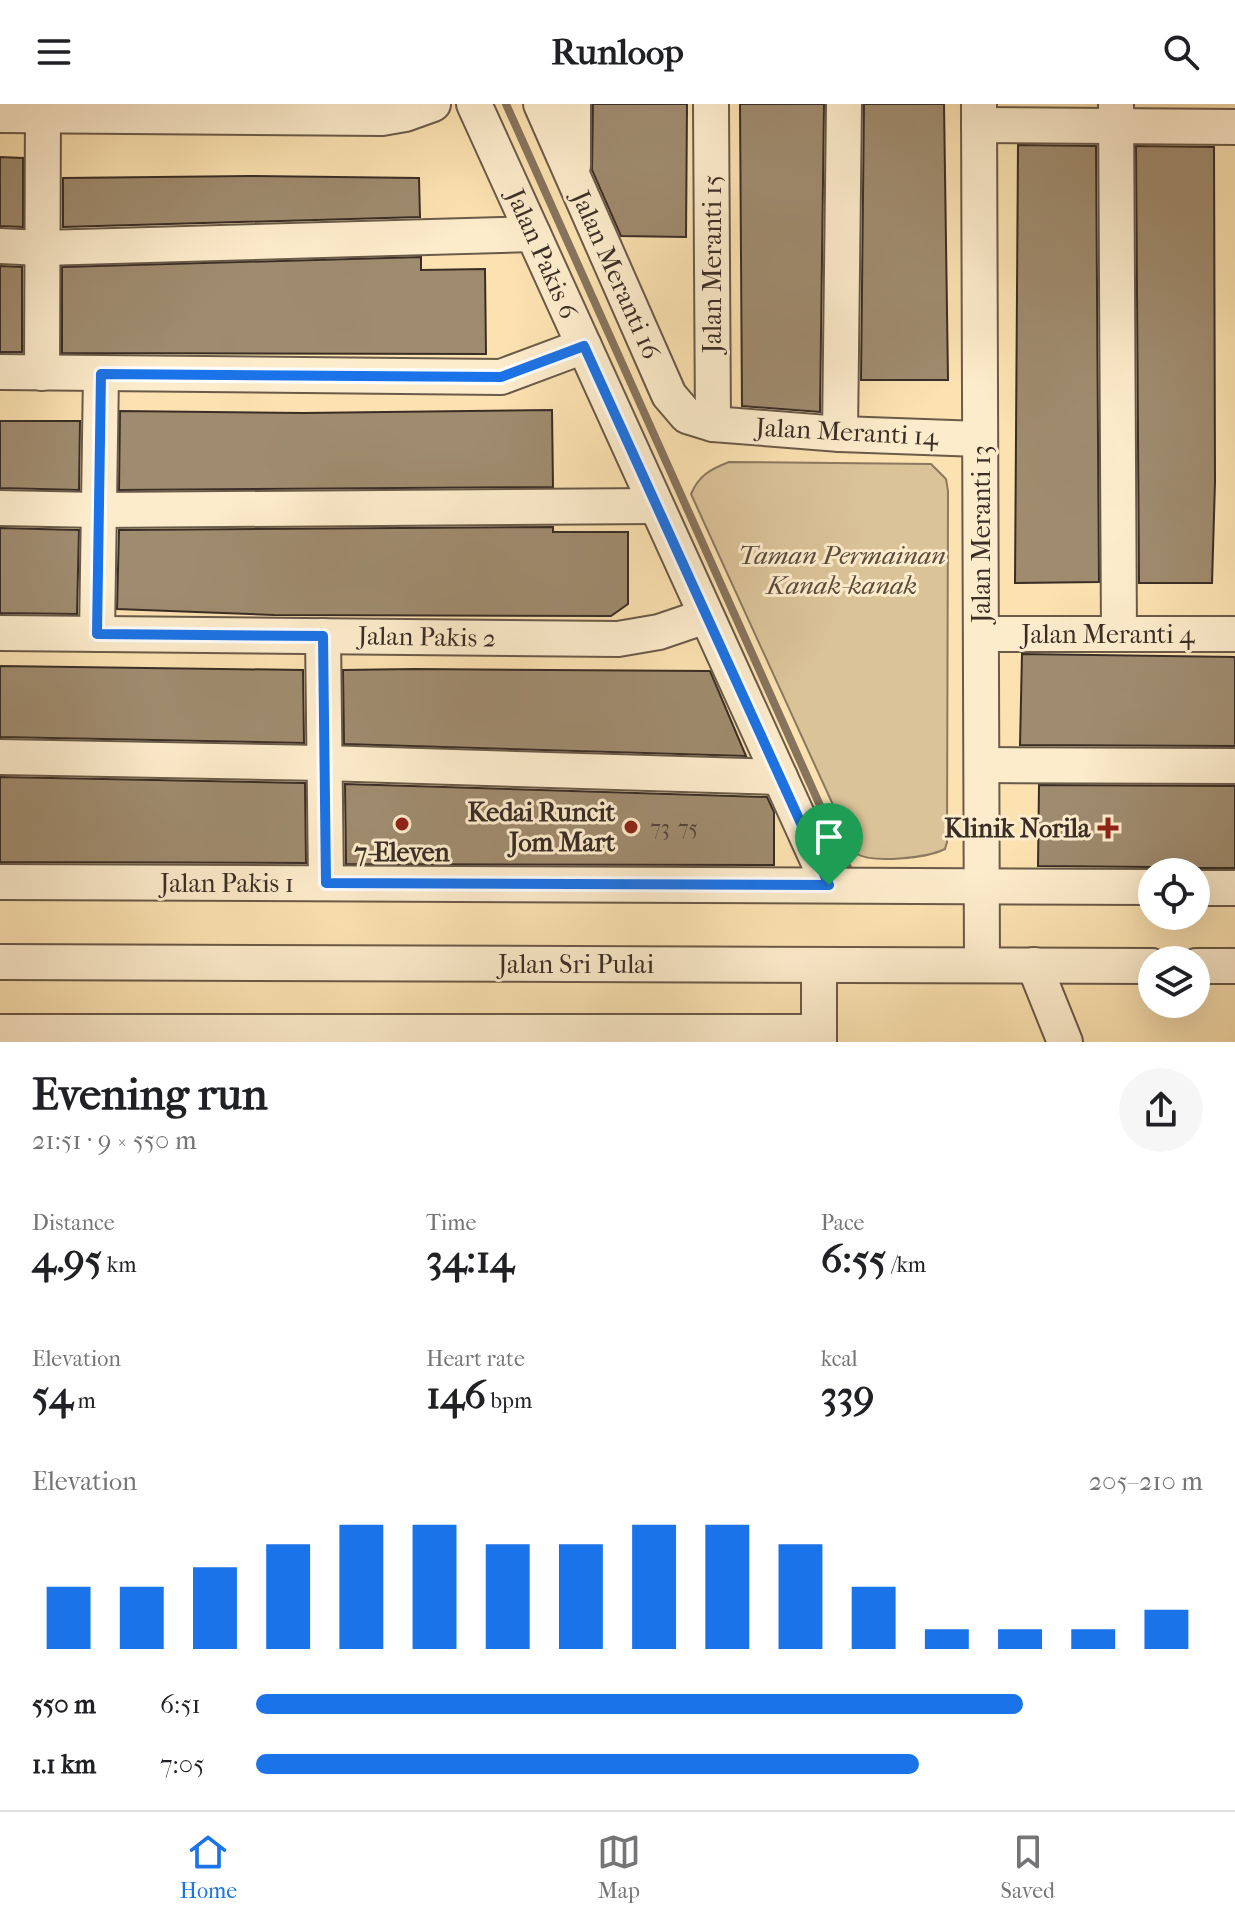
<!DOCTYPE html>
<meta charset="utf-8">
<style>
:root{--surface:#fff;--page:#f6f6f6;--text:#202124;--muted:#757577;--line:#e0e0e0;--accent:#1a73e8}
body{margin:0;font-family:"IM FELL French Canon",serif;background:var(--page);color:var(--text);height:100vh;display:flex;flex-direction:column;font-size:30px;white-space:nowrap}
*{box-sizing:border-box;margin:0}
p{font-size:26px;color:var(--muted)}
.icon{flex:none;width:44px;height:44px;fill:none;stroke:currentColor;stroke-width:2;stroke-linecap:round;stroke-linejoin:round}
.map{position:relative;height:938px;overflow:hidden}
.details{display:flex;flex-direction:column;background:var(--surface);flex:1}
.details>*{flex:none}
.buttons{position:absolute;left:1138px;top:754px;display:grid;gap:16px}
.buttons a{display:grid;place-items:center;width:72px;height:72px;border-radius:50%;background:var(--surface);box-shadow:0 8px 32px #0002;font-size:40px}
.pin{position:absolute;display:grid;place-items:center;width:68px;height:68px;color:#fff;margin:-82px -34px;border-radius:50% 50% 50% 0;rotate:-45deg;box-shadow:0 0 8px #0007}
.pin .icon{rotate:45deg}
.round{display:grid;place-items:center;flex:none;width:84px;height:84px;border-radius:42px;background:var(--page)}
.head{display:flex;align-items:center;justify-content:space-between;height:136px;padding:0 32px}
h1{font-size:44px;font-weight:800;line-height:60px}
.stats{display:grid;grid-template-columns:repeat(3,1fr);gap:12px;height:136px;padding:8px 32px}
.stats div{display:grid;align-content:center}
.stats b{font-size:40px;font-weight:800}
.stats small{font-size:22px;font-weight:400}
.stats p{font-size:22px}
.chart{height:224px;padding:16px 32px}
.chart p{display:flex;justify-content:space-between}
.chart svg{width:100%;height:144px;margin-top:8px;stroke:var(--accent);stroke-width:6}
ul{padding:0 32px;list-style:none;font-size:26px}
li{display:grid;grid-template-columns:128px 96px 1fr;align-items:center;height:60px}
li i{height:20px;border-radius:10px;background:var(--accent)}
header{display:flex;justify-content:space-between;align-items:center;height:104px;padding:0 32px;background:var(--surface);font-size:36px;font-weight:800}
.menu{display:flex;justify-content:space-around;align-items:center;height:112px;border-top:2px solid var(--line);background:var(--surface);font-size:22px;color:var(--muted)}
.menu a{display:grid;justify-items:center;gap:4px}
.menu .active{color:var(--accent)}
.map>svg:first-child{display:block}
</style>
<header><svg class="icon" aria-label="menu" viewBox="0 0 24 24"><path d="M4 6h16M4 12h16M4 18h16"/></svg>Runloop<svg class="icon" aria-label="search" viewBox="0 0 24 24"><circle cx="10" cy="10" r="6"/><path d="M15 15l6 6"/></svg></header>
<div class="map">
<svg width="1235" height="938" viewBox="0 0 1235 938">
<rect width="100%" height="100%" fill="#fce2b1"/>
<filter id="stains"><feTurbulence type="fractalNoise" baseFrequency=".0025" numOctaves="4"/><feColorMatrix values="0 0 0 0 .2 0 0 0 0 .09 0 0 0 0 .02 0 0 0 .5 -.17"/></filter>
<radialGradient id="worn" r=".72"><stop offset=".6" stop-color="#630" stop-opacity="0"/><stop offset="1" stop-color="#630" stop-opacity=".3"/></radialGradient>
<path fill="#dbc399" stroke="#8a7860" stroke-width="2" d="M 729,358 L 931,360 L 946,375 L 948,387 L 947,738 L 945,745 C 927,754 872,760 855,749 L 691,390 C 699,371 711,365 729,358 Z"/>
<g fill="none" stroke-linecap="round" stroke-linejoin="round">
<polyline stroke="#87745d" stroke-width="8" points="506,0 848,764"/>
</g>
<g fill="#9f8b6e" stroke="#3a2d26" stroke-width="2">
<polygon points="593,0 687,0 686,133 621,132 592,66"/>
<polygon points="740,0 824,0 820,308 742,302"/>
<polygon points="864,0 944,0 948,276 861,276"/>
<polygon points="1018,41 1096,42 1099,478 1015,479"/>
<polygon points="1136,42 1214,43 1215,378 1212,479 1139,479"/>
<polygon points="0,53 23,54 23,123 0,122"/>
<polygon points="251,72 419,74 420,113 63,123 63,74"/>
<polygon points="421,153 421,166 485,165 486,250 62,249 62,163"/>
<polygon points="0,162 22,163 22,248 0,248"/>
<polygon points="552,306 553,383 119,386 120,307 303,309"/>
<polygon points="0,317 80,317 79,386 0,384"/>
<polygon points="553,423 553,428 628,428 628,500 611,512 274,511 117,505 119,426"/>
<polygon points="0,424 79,426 77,510 0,509"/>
<polygon points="1022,550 1235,553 1235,642 1020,641"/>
<polygon points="0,562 303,566 304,639 0,633"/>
<polygon points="415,565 710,567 746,652 344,640 343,566"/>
<polygon points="0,673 305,679 306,759 0,758"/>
<polygon points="345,680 767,693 774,708 774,761 346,760"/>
<polygon points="1039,681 1235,682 1235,764 1196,764 1185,768 1164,768 1152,763 1038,762"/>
</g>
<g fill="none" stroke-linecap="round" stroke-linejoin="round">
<defs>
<g id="minor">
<polyline points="474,0 829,781"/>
<polyline points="541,0 669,291 687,312 713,320 840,330 980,335"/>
<polyline points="711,0 713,320"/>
<polyline points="979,0 982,861"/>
<polyline points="1116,0 1119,530"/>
<polyline points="0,11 382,14 405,10 433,0"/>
<polyline points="979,21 1235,23"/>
<polyline points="573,62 573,0"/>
<polyline points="0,142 42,144 533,130"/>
<polyline points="0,268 501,273 584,242"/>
<polyline points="42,269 43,0"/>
<polyline points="840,330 844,0"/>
<polyline points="0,404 98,406 656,402"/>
<polyline points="0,529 618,535 659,528 706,512"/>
<polyline points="97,530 101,270"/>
<polyline points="981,530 1235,530"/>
<polyline points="323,532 326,779"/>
<polyline points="0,653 324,659 780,673"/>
<polyline points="982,661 1235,662"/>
<polyline points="0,778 1152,783"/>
<polyline points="1196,784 1235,784"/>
<polyline points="0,858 1152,862"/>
<polyline points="1034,861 1065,938"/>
<polyline points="1196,862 1235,862"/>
<polyline points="0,928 819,928"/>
<polyline points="819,938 819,861"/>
</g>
</defs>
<use href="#minor" stroke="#6a5a49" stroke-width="38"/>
<use href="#minor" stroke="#fdeccc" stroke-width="34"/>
</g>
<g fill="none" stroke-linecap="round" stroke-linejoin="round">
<defs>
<polygon id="route" points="584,242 829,781 326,779 323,532 97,530 101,270 501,273"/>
</defs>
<use href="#route" stroke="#fff" stroke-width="16"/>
<use href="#route" stroke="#1a73e8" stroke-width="10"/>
</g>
<g fill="#8f2418" stroke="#fdeccc" stroke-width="3">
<circle cx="402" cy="720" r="8"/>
<circle cx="631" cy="723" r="8"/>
<path d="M1104 712h8v8h8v8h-8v8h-8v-8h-8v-8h8z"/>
</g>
<g text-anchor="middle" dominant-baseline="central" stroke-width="6" stroke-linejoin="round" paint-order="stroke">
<g font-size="22" fill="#534438">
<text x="660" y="724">73</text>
<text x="688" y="724">75</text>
</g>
<g font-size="26" fill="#3a2d26" stroke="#fdeccc">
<text transform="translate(542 150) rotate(66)">Jalan Pakis 6</text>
<text transform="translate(712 160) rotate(-90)">Jalan Meranti 15</text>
<text transform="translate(616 171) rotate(66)">Jalan Meranti 16</text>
<text transform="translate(847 328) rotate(3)">Jalan Meranti 14</text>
<text transform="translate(981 430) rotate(-90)">Jalan Meranti 13</text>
<text x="1108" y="530">Jalan Meranti 4</text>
<text transform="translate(427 533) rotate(1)">Jalan Pakis 2</text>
<text x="227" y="779">Jalan Pakis 1</text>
<text x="576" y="860">Jalan Sri Pulai</text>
</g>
<g font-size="26" font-style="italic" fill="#5a4b3d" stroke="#fdeccc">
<text x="842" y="451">Taman Permainan<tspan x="842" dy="30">Kanak-kanak</tspan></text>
</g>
<g font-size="26" font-weight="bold" fill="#3a2d26" stroke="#fdeccc" text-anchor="end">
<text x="615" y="708">Kedai Runcit<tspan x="615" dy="30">Jom Mart</tspan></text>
<text x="1090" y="724">Klinik Norila</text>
<text x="402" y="748" text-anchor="middle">7-Eleven</text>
</g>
</g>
<rect width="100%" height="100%" filter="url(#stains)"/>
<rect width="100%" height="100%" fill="url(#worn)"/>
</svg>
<div class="buttons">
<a><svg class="icon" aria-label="locate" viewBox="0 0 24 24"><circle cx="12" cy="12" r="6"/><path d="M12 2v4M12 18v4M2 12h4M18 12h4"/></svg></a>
<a><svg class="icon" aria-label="layers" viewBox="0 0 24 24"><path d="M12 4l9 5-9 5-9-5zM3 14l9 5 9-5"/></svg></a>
</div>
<div class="pin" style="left:829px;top:781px;background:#1e9e55"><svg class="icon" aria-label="arrive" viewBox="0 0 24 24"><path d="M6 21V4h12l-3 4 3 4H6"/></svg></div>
</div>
<section class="details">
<div class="head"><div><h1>Evening run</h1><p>21:51 · 9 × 550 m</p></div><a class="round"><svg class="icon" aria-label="share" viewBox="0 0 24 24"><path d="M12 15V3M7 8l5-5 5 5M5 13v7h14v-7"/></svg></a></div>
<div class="stats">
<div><p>Distance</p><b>4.95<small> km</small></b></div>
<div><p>Time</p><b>34:14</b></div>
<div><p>Pace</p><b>6:55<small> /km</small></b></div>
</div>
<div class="stats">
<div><p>Elevation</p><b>54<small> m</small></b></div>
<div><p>Heart rate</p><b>146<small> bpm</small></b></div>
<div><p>kcal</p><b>339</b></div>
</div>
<div class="chart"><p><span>Elevation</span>205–210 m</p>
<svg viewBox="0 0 160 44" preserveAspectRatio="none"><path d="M5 44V25M15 44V25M25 44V19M35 44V12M45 44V6M55 44V6M65 44V12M75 44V12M85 44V6M95 44V6M105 44V12M115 44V25M125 44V38M135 44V38M145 44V38M155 44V32"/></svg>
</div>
<ul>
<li><b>550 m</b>6:51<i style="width:81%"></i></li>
<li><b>1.1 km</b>7:05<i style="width:70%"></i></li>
</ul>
</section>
<nav class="menu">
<a class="active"><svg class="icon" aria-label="home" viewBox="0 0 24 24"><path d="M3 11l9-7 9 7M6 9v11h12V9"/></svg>Home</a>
<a><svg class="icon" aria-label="map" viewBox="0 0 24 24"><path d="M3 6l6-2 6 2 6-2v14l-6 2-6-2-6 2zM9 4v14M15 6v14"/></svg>Map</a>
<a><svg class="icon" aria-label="saved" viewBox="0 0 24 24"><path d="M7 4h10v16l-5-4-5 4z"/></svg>Saved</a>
</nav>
